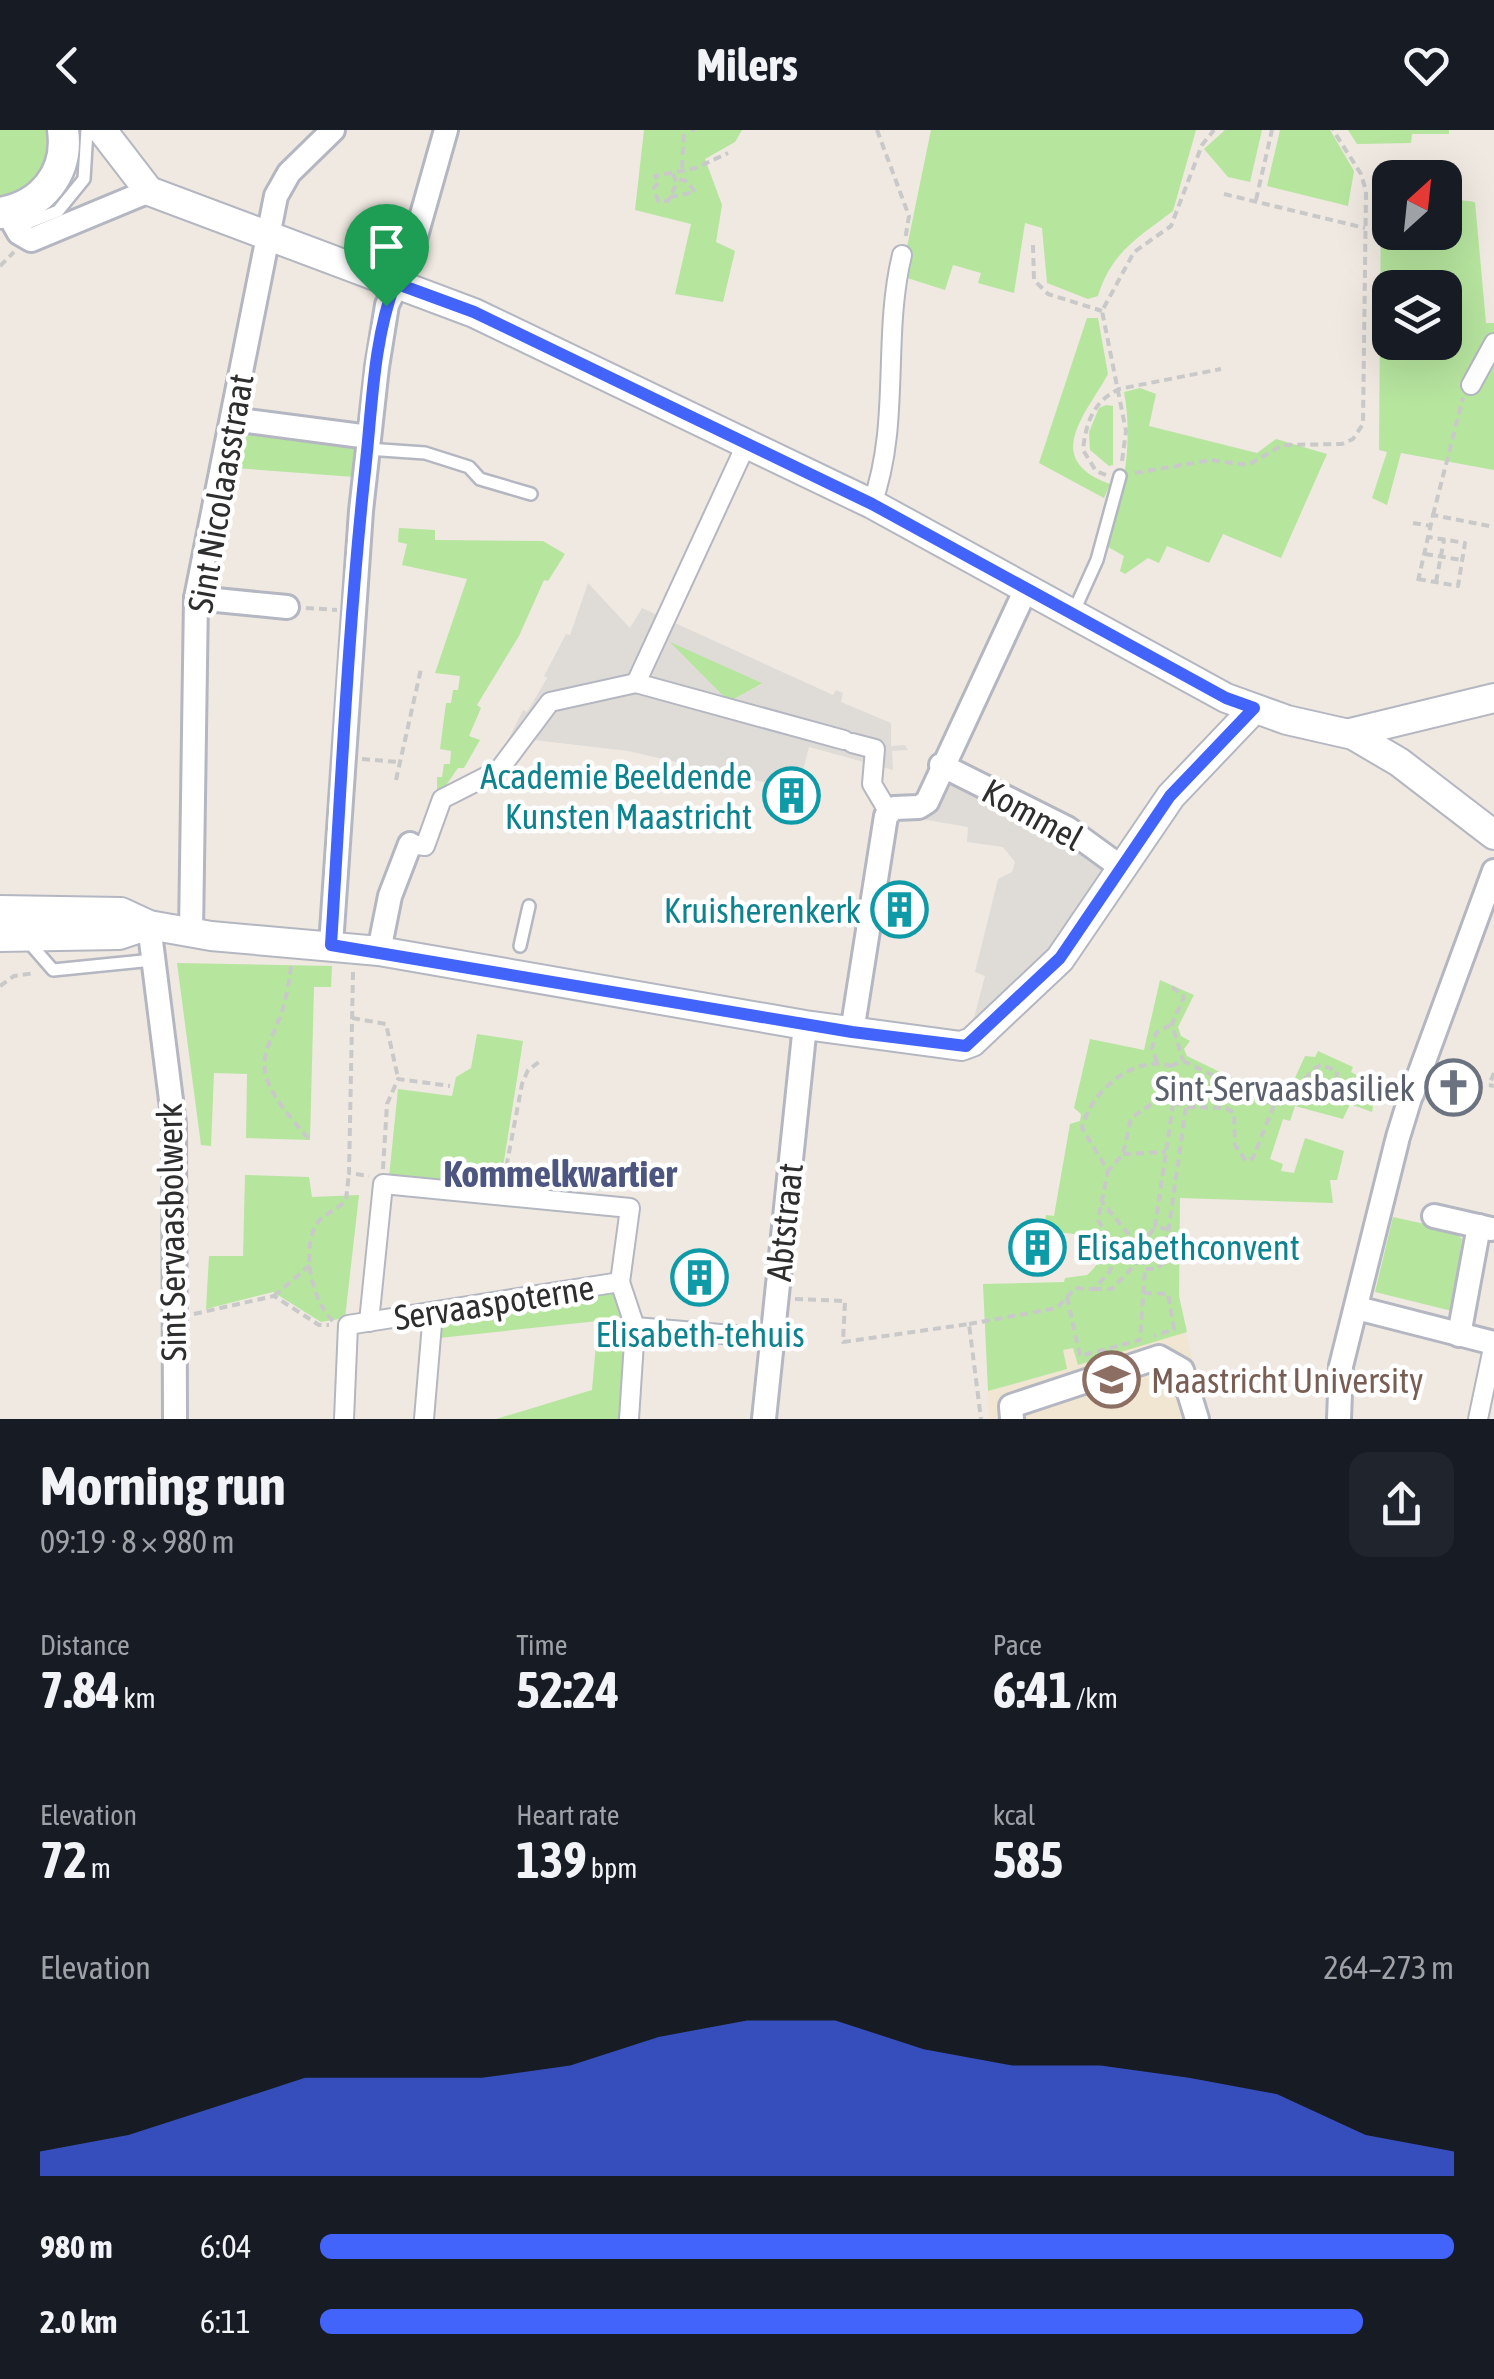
<!DOCTYPE html>
<meta charset="utf-8">
<style>
:root{--surface:#171b24;--page:#20242c;--text:#f1f3f6;--muted:#9ea1a6;--accent:#4264fb}
body{margin:0;font-family:"Asap Condensed",sans-serif;background:var(--page);color:var(--text);height:100vh;display:flex;flex-direction:column;font-size:38px;white-space:nowrap}
*{box-sizing:border-box;margin:0}
p{font-size:32px;color:var(--muted)}
.icon{flex:none;width:55px;height:55px;fill:none;stroke:currentColor;stroke-width:2;stroke-linecap:round;stroke-linejoin:round}
.map{position:relative;height:1289px;overflow:hidden}
.drawer{display:flex;flex-direction:column;background:var(--surface);flex:1}
.drawer>*{flex:none}
.needle{width:65px;rotate:27deg}
.fabs{position:absolute;left:1372px;top:30px;display:grid;gap:20px}
.fabs a{display:grid;place-items:center;width:90px;height:90px;border-radius:20px;background:var(--surface);box-shadow:0 10px 40px #0002;font-size:50px}
.pin{position:absolute;display:grid;place-items:center;width:85px;height:85px;color:#fff;margin:-102px -42px;border-radius:50% 50% 50% 0;rotate:-45deg;box-shadow:0 0 10px #0007}
.pin .icon{rotate:45deg}
.round{display:grid;place-items:center;flex:none;width:105px;height:105px;border-radius:20px;background:var(--page)}
.head{display:flex;align-items:center;justify-content:space-between;height:170px;padding:0 40px}
h1{font-size:55px;font-weight:700;line-height:75px}
.figures{display:grid;grid-template-columns:repeat(3,1fr);gap:15px;height:170px;padding:10px 40px}
.figures div{display:grid;align-content:center}
.figures b{font-size:50px;font-weight:700}
.figures small{font-size:28px;font-weight:400}
.figures p{font-size:28px}
.chart{height:280px;padding:20px 40px}
.chart p{display:flex;justify-content:space-between}
.chart svg{width:100%;height:180px;margin-top:10px;fill:var(--accent);opacity:.7}
ul{padding:0 40px;list-style:none;font-size:32px}
li{display:grid;grid-template-columns:160px 120px 1fr;align-items:center;height:75px}
li i{height:25px;border-radius:12px;background:var(--accent)}
header{display:flex;justify-content:space-between;align-items:center;height:130px;padding:0 40px;background:var(--surface);font-size:45px;font-weight:700}
.map>svg:first-child{display:block}
</style>
<header><svg class="icon" aria-label="back" viewBox="0 0 24 24"><path d="M15 5l-7 7 7 7"/></svg>Milers<svg class="icon" aria-label="heart" viewBox="0 0 24 24"><path d="M12 20l-8-8c-3-5 5-10 8-4 3-6 11-1 8 4z"/></svg></header>
<div class="map">
<svg width="1494" height="1289" viewBox="0 0 1494 1289">
<rect width="100%" height="100%" fill="#efe9e1"/>
<polygon fill="#f0e6d1" points="1186,1202 1205,1289 989,1289 988,1261 1066,1239 1062,1220 1073,1218 1079,1235"/>
<g fill="#b6e59e" fill-rule="evenodd">
<path d="M 0,0 L 49,0 C 49,39 37,57 0,70 Z"/>
<polygon points="644,0 742,0 735,12 705,29 722,75 716,112 735,121 723,172 675,164 691,94 635,80"/>
<path d="M 931,0 L 1196,0 L 1173,81 C 1139,107 1111,122 1098,166 L 1088,169 L 1047,153 L 1042,98 L 1025,93 L 1014,163 L 978,153 L 981,143 L 953,135 L 945,160 L 901,146 Z"/>
<polygon points="1225,0 1262,0 1250,52 1228,47 1204,19"/>
<polygon points="1280,0 1330,0 1354,41 1348,76 1267,56"/>
<polygon points="1348,0 1449,0 1449,4 1412,4 1411,13 1357,14"/>
<path d="M 1381,68 L 1390,68 L 1390,102 L 1445,102 L 1445,68 L 1475,72 L 1486,193 L 1494,193 L 1494,340 L 1401,323 L 1387,375 L 1372,368 L 1387,322 L 1379,320 ZM 1390,158 L 1445,158 L 1445,212 L 1390,212 Z"/>
<path d="M 1087,188 L 1098,188 L 1108,244 C 1088,282 1040,329 1110,354 L 1104,368 L 1039,333 Z"/>
<path d="M 1140,258 L 1156,264 L 1149,296 L 1257,323 L 1276,309 L 1327,324 L 1281,428 L 1223,404 L 1209,433 L 1167,416 L 1159,433 L 1148,428 L 1125,444 L 1120,441 L 1124,426 L 1108,417 C 1122,364 1134,316 1124,262 Z"/>
<polygon points="1106,275 1113,276 1113,335 1109,336 1090,320 1089,302 1099,278"/>
<polygon points="244,295 358,312 354,347 235,338"/>
<polygon points="399,398 435,400 435,410 543,411 565,424 548,451 544,450 519,506 477,575 481,578 469,606 480,610 464,638 458,638 442,661 437,661 437,647 442,647 444,634 450,634 451,621 440,619 446,573 451,573 453,560 458,560 460,546 435,543 467,449 402,435 407,414 398,412"/>
<polygon points="667,510 763,553 729,572"/>
<polygon points="177,833 332,836 331,857 314,857 310,1010 246,1008 247,944 214,943 211,1016 201,1015"/>
<path d="M 1160,850 L 1194,865 L 1178,897 L 1181,906 L 1190,911 L 1184,919 L 1187,926 L 1257,960 L 1268,949 L 1290,959 L 1305,926 L 1315,927 L 1318,921 L 1353,937 L 1351,942 L 1377,956 L 1372,982 L 1350,974 L 1343,989 L 1295,976 L 1290,991 L 1283,989 L 1270,1029 L 1283,1034 L 1281,1041 L 1294,1043 L 1305,1008 L 1344,1021 L 1337,1050 L 1330,1050 L 1333,1073 L 1180,1068 L 1179,1166 L 1187,1202 L 1078,1235 L 1073,1218 L 1063,1220 L 1067,1239 L 988,1261 L 983,1154 L 1064,1152 L 1065,1148 L 1087,1145 C 1126,1110 1076,1102 1050,1102 L 1050,1097 L 1044,1096 L 1046,1085 L 1054,1086 L 1070,994 L 1080,991 L 1081,984 L 1074,978 L 1090,909 L 1144,920 Z"/>
<polygon points="477,904 523,911 499,1062 389,1047 398,959 452,966 456,947 471,938"/>
<polygon points="245,1045 309,1047 312,1067 359,1065 345,1188 321,1192 273,1162 206,1179 209,1126 243,1126"/>
<polygon points="1393,1087 1452,1100 1462,1109 1452,1181 1375,1162"/>
<polygon points="616,1162 630,1194 623,1289 496,1289 592,1260 598,1191 439,1208 441,1183"/>
</g>
<g fill="#dfdcd8" fill-rule="evenodd">
<path d="M 588,453 L 630,498 L 642,478 L 833,565 L 836,560 L 843,563 L 841,572 L 891,593 L 891,616 L 905,615 L 908,620 L 892,621 L 893,640 L 809,617 L 798,660 L 628,621 L 525,609 L 501,624 L 523,580 L 527,582 L 547,548 L 544,546 L 566,504 L 570,505 ZM 670,512 L 762,553 L 762,554 L 729,572 Z"/>
<polygon points="941,635 1122,738 1091,786 972,895 985,846 975,842 998,749 1012,742 1015,732 1003,717 967,712 968,697 915,688"/>
</g>
<g fill="none" stroke-linecap="round" stroke-linejoin="round">
<defs>
<g id="service">
<polyline points="15,85 30,92 58,81 84,49 87,0"/>
<polyline points="367,319 425,323 469,337 480,349 531,364"/>
<polyline points="1073,483 1097,430 1120,346"/>
<polyline points="26,809 53,840 153,830"/>
<polyline points="520,816 529,776"/>
</g>
<g id="pedestrian">
<polyline points="1471,255 1494,213"/>
<polyline points="745,317 636,553 844,610"/>
<path d="M 872,374 C 901,293 882,207 902,125"/>
<polyline points="852,613 875,619 872,654 888,681"/>
<polyline points="410,714 425,716 442,669 499,640 550,572 636,553"/>
<polyline points="620,1152 635,1197 629,1289"/>
<polyline points="369,1192 383,1054 630,1078 620,1152"/>
<polyline points="635,1197 770,1208"/>
<polyline points="344,1289 348,1195 620,1152"/>
<polyline points="424,1289 433,1182"/>
<polyline points="1478,1289 1494,1213"/>
</g>
<g id="minor">
<polyline points="7,82 19,103 31,110 149,61"/>
<polyline points="232,289 369,307"/>
<polyline points="196,468 287,477"/>
<polyline points="941,635 1067,698 1122,738"/>
<polyline points="149,795 174,994 175,1289"/>
<polyline points="191,803 196,468 276,66 289,43 333,0"/>
<polyline points="331,815 361,381 377,237 387,175 410,127 446,0"/>
<polyline points="379,821 390,766 410,714"/>
<polyline points="852,902 886,686 894,678 919,677 927,672 1026,459"/>
<polyline points="1412,964 1494,741"/>
<polyline points="1398,1007 1410,968"/>
<polyline points="1434,1086 1491,1099"/>
<polyline points="1357,1178 1494,1213"/>
<polyline points="1459,1205 1479,1096"/>
<polyline points="764,1289 805,895"/>
<polyline points="1012,1289 1011,1276 1159,1227 1182,1240 1197,1289"/>
<polyline points="1339,1289 1341,1236 1397,1011"/>
</g>
<g id="tertiary">
<polyline points="102,0 149,61 474,183 872,374 1226,568 1287,590 1353,605 1399,632 1494,705"/>
<polyline points="1350,603 1494,568"/>
<polyline points="0,780 121,782 149,795 211,806 379,821 805,895 961,916 972,912 1060,829 1171,666 1254,579"/>
<polyline points="0,807 119,805 149,795"/>
</g>
<path id="secondary" d="M 0,83 C 42,76 69,43 63,0"/>
</defs>
<use href="#service" stroke="#b4b7c1" stroke-width="16"/>
<use href="#pedestrian" stroke="#b4b7c1" stroke-width="22"/>
<use href="#minor" stroke="#b4b7c1" stroke-width="28"/>
<use href="#tertiary" stroke="#b4b7c1" stroke-width="32"/>
<use href="#secondary" stroke="#b4b7c1" stroke-width="35"/>
<g stroke="#c9c9c9" stroke-width="4" stroke-dasharray="8 5" stroke-linecap="butt">
<polyline points="691,0 695,0"/>
<polyline points="877,0 909,86 905,110"/>
<polyline points="682,38 684,0"/>
<polyline points="673,44 677,53 668,71 658,71 654,58 659,52 655,46 696,38 728,23"/>
<polyline points="1224,64 1365,98"/>
<polyline points="670,67 695,62 687,51 677,49"/>
<polyline points="1256,70 1272,0"/>
<polyline points="1033,115 1034,150 1048,164 1102,181"/>
<polyline points="0,136 14,122"/>
<polyline points="1122,331 1126,301 1102,181 1134,122 1171,96 1202,15 1214,0"/>
<polyline points="1135,343 1211,330 1248,335 1283,315 1342,314 1353,309 1363,294 1366,61 1361,44 1333,0"/>
<path d="M 1106,345 L 1096,341 L 1083,320 C 1086,292 1093,272 1119,259 L 1221,239"/>
<polyline points="1433,385 1463,268"/>
<polyline points="1413,393 1431,396"/>
<polyline points="1425,424 1462,430"/>
<polyline points="1418,449 1458,456 1465,413 1429,407"/>
<polyline points="1418,451 1433,385 1494,397"/>
<polyline points="1436,452 1444,410"/>
<polyline points="306,478 337,480"/>
<polyline points="362,629 398,632"/>
<polyline points="396,650 421,539"/>
<path d="M 291,836 C 282,932 226,918 310,1010"/>
<polyline points="353,842 349,1043 369,1046"/>
<polyline points="0,856 14,846 35,843"/>
<polyline points="1172,857 1184,867 1172,894 1183,931"/>
<polyline points="352,888 386,894 398,948"/>
<polyline points="1157,932 1152,919 1156,903 1172,894"/>
<path d="M 1171,936 L 1183,931 L 1274,975 C 1300,970 1301,943 1321,935 L 1337,941 L 1336,959 L 1330,964 L 1304,955"/>
<polyline points="1494,943 1489,955 1494,956"/>
<polyline points="1187,977 1226,978 1234,983 1235,1015 1246,1031 1253,1028 1274,975"/>
<polyline points="1123,1024 1166,1022"/>
<polyline points="383,1039 387,974 398,949 450,956"/>
<polyline points="504,1049 522,954 528,940 539,932"/>
<polyline points="1168,1099 1155,1097 1173,974"/>
<polyline points="1141,1116 1155,1097"/>
<polyline points="1143,1127 1145,1139 1157,1139 1164,1132 1186,977 1164,968"/>
<polyline points="1094,1159 1112,1159 1145,1124 1102,1072"/>
<polyline points="1144,1163 1168,1164 1174,1199 1154,1206"/>
<polyline points="274,1166 310,1135"/>
<polyline points="1067,1167 1080,1226 1140,1210 1145,1139"/>
<polyline points="795,1169 845,1171 843,1212 969,1194 981,1289"/>
<polyline points="194,1184 274,1166 319,1195 329,1195"/>
<path d="M 333,1191 C 312,1171 302,1124 315,1097 C 321,1084 337,1081 346,1070 L 349,1043"/>
<path d="M 969,1194 L 1057,1178 L 1075,1158 L 1094,1159 L 1110,1141 L 1115,1117 L 1098,1090 L 1108,1041 L 1082,998 C 1090,962 1134,924 1171,936 L 1162,967 L 1131,988 L 1123,1024 L 1108,1041"/>
</g>
<use href="#service" stroke="#fff" stroke-width="11"/>
<use href="#pedestrian" stroke="#fff" stroke-width="18"/>
<use href="#minor" stroke="#fff" stroke-width="22"/>
<use href="#tertiary" stroke="#fff" stroke-width="28"/>
<use href="#secondary" stroke="#fff" stroke-width="30"/>
</g>
<g fill="none" stroke-linecap="round" stroke-linejoin="round">
<defs>
<path id="route" d="M 395,153 L 474,182 L 872,374 L 1226,568 L 1254,578 L 1170,666 L 1060,828 L 966,916 L 852,902 L 331,815 C 341,657 348,499 365,341 C 372,279 373,211 395,153 Z"/>
</defs>
<use href="#route" stroke="#fff" stroke-width="20"/>
<use href="#route" stroke="#4264fb" stroke-width="12"/>
</g>
<defs>
<symbol id="building-ring" viewBox="-11 -11 22 22"><circle r="9.5" fill="#fff" stroke="#0f9aa8" stroke-width="1.5"/><path d="M-4-6H4V6H1V3H-1V6H-4ZM-2.5-4.3h1.7v1.8h-1.7ZM.8-4.3h1.7v1.8H.8ZM-2.5-1h1.7V.8h-1.7ZM.8-1h1.7V.8H.8Z" fill="#0f9aa8"/></symbol>
<symbol id="church-ring" viewBox="-11 -11 22 22"><circle r="9.5" fill="#fff" stroke="#6b7280" stroke-width="1.5"/><path d="M-1.2-6h2.4v3.5h3.3v2.4h-3.3V6h-2.4V-.1h-3.3v-2.4h3.3Z" fill="#6b7280"/></symbol>
<symbol id="university-ring" viewBox="-11 -11 22 22"><circle r="9.5" fill="#fff" stroke="#8d6e63" stroke-width="1.5"/><path d="M0-5L7-2L0 1L-7-2ZM-4 1L0 2.5L4 1V4Q0 6-4 4Z" fill="#8d6e63"/></symbol>
</defs>
<g fill-rule="evenodd">
<use href="#building-ring" x="760" y="634" width="63" height="63"/>
<use href="#building-ring" x="868" y="748" width="63" height="63"/>
<use href="#church-ring" x="1422" y="926" width="63" height="63"/>
<use href="#building-ring" x="1006" y="1086" width="63" height="63"/>
<use href="#building-ring" x="668" y="1116" width="63" height="63"/>
<use href="#university-ring" x="1080" y="1218" width="63" height="63"/>
</g>
<g text-anchor="middle" dominant-baseline="central" stroke-width="9" stroke-linejoin="round" paint-order="stroke">
<g font-size="35" fill="#2e2e2e" stroke="#fff">
<text transform="translate(220 363) rotate(-80)">Sint Nicolaasstraat</text>
<text transform="translate(1033 684) rotate(29)">Kommel</text>
<text transform="translate(784 1092) rotate(-84)">Abtstraat</text>
<text transform="translate(171 1102) rotate(-91)">Sint Servaasbolwerk</text>
<text transform="translate(494 1172) rotate(-9)">Servaaspoterne</text>
</g>
<g font-size="35" fill="#0d838f" stroke="#fff" text-anchor="end">
<text x="752" y="646">Academie Beeldende<tspan x="752" dy="40">Kunsten Maastricht</tspan></text>
<text x="861" y="780">Kruisherenkerk</text>
<text x="1076" y="1117" text-anchor="start">Elisabethconvent</text>
<text x="700" y="1204" text-anchor="middle">Elisabeth-tehuis</text>
</g>
<g font-size="35" fill="#5b616d" stroke="#fff" text-anchor="end">
<text x="1415" y="958">Sint-Servaasbasiliek</text>
</g>
<g font-size="35" fill="#785e54" stroke="#fff" text-anchor="start">
<text x="1151" y="1250">Maastricht University</text>
</g>
<g font-size="38" font-weight="bold" fill="#4d5680" stroke="#fff">
<text x="560" y="1043">Kommelkwartier</text>
</g>
</g>
</svg>
<div class="fabs">
<a><svg class="needle" viewBox="-14 -14 28 28"><path d="M0-13l5 13h-10z" fill="#e53935"/><path d="M0 13l5-13h-10z" fill="#9ea1a6"/></svg></a>
<a><svg class="icon" aria-label="layers" viewBox="0 0 24 24"><path d="M12 4l9 5-9 5-9-5zM3 14l9 5 9-5"/></svg></a>
</div>
<div class="pin" style="left:386px;top:176px;background:#1e9e55"><svg class="icon" aria-label="arrive" viewBox="0 0 24 24"><path d="M6 21V4h12l-3 4 3 4H6"/></svg></div>
</div>
<section class="drawer">
<div class="head"><div><h1>Morning run</h1><p>09:19 · 8 × 980 m</p></div><a class="round"><svg class="icon" aria-label="share" viewBox="0 0 24 24"><path d="M12 15V3M7 8l5-5 5 5M5 13v7h14v-7"/></svg></a></div>
<div class="figures">
<div><p>Distance</p><b>7.84<small> km</small></b></div>
<div><p>Time</p><b>52:24</b></div>
<div><p>Pace</p><b>6:41<small> /km</small></b></div>
</div>
<div class="figures">
<div><p>Elevation</p><b>72<small> m</small></b></div>
<div><p>Heart rate</p><b>139<small> bpm</small></b></div>
<div><p>kcal</p><b>585</b></div>
</div>
<div class="chart"><p><span>Elevation</span>264–273 m</p>
<svg viewBox="0 0 160 44" preserveAspectRatio="none"><path d="M0 44V38L10 34L20 27L30 20L40 20L50 20L60 17L70 10L80 6L90 6L100 13L110 17L120 17L130 20L140 24L150 34L160 38V44z"/></svg>
</div>
<ul>
<li><b>980 m</b>6:04<i style="width:100%"></i></li>
<li><b>2.0 km</b>6:11<i style="width:92%"></i></li>
</ul>
</section>
